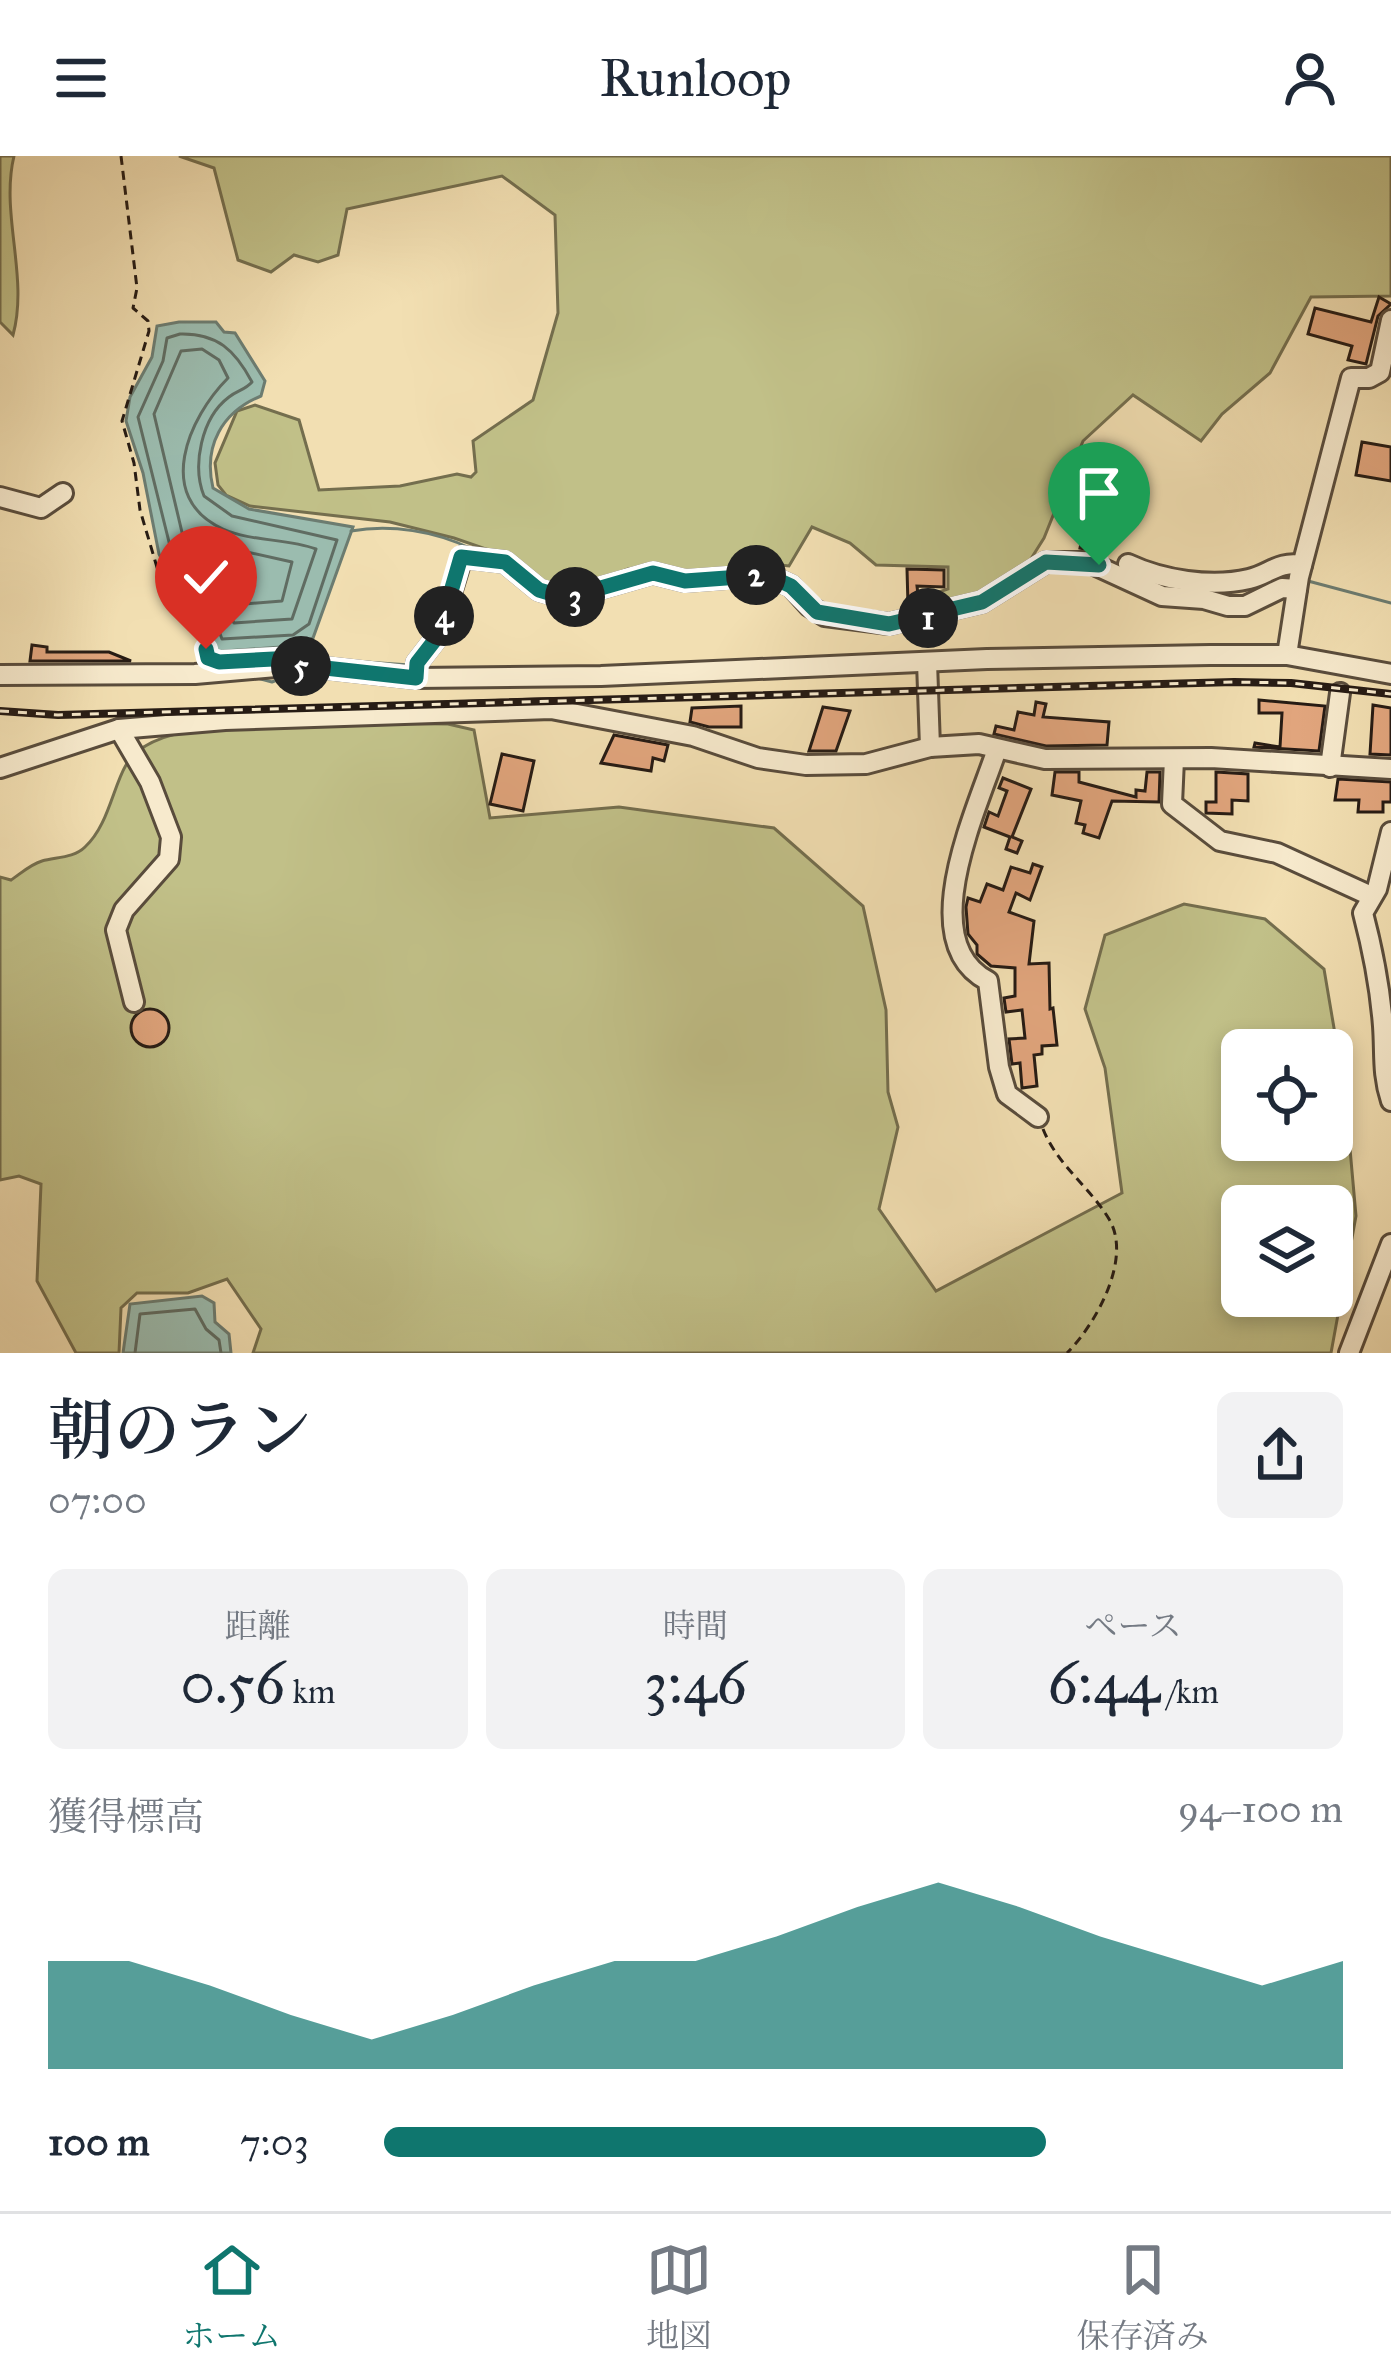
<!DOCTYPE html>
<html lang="ja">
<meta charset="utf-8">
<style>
:root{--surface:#fff;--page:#f2f2f3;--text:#1f2937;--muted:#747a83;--line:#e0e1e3;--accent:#0f766e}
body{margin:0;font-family:"IM FELL Great Primer","Noto Serif JP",serif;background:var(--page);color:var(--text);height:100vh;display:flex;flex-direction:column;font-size:45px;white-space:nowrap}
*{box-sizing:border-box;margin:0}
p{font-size:39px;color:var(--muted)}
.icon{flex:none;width:66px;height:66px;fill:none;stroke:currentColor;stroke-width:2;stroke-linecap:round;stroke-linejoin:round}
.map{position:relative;height:1197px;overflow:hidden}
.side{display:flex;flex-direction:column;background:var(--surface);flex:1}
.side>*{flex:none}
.buttons{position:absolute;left:1221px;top:873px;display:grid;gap:24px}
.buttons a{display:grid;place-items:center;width:132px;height:132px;border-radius:18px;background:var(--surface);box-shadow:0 6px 18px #0003;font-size:60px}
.pin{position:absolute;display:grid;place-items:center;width:102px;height:102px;color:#fff;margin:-123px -51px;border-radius:50% 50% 50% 0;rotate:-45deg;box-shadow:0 0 12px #0007}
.pin .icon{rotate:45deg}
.km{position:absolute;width:60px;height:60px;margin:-30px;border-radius:50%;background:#222;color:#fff;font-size:33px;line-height:60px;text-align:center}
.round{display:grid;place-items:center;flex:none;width:126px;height:126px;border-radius:18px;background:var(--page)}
.summary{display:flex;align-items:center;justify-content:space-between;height:204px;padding:0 48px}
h1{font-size:66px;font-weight:600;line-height:90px}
.figures{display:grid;grid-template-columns:repeat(3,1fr);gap:18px;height:204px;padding:12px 48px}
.figures div{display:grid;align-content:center;border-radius:18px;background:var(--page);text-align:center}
.figures b{font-size:60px;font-weight:600}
.figures small{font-size:33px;font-weight:400}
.figures p{font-size:33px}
.chart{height:336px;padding:24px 48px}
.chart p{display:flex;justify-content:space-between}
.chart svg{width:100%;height:216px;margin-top:12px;fill:var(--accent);opacity:.7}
ul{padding:0 48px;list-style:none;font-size:39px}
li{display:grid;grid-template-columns:192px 144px 1fr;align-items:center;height:90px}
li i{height:30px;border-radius:15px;background:var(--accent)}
header{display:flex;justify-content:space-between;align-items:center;height:156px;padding:0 48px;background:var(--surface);font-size:54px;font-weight:600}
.tab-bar{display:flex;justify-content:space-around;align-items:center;height:168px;border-top:3px solid var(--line);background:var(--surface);font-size:33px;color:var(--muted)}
.tab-bar a{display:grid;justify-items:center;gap:6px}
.tab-bar .current{color:var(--accent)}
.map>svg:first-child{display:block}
</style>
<header><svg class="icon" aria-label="menu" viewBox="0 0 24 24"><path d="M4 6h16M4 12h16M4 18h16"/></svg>Runloop<svg class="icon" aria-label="person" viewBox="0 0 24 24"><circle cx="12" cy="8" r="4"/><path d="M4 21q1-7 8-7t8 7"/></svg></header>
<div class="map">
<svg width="1391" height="1197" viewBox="0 0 1391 1197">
<rect width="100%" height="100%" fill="#f2dfb2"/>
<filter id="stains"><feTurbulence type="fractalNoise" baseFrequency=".00167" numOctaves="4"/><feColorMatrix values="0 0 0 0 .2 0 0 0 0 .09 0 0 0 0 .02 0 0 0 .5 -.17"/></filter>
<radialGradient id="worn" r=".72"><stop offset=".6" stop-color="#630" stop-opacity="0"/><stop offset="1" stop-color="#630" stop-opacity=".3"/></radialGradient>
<g fill="#c1c088" stroke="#746e4e" stroke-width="3" fill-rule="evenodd">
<path d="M 0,0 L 14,0 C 0,58 29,121 13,179 L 0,166 Z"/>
<polygon points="179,0 1391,0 1391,140 1311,141 1270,217 1222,258 1201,285 1133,239 1083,285 1044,382 1022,417 1003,433 933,451 925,446 927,440 948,433 948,411 876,409 850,387 812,371 789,410 742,405 736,418 695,421 649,410 628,413 567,436 548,432 515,403 454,382 390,366 250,350 226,339 218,329 215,307 237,255 255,249 299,264 319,334 400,330 457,318 471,321 476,316 473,285 533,244 558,157 555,59 502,20 347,53 338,99 318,106 294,99 271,116 238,104 214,12"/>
<path d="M 346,567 L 448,568 L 474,574 L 490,662 L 619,651 L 774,672 L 863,750 L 886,854 L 888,936 L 898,971 L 879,1053 L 936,1135 L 1122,1037 L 1105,912 L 1085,853 L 1105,779 L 1184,748 L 1265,763 L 1324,813 L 1345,937 L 1356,1060 L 1331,1197 L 253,1197 L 261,1173 L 227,1123 L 188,1137 L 137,1137 L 121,1152 L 119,1197 L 76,1197 L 37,1125 L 41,1028 L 19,1020 L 0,1024 L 0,721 L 11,724 C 20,718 31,708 42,705 C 56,701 74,702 85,691 C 108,670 113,631 126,609 C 153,558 294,569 346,567 ZM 1242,894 L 1332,894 L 1332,984 L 1242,984 ZM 1242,1050 L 1332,1050 L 1332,1140 L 1242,1140 Z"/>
</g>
<g fill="#9bbcaf" stroke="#6c7c71" stroke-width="3">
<path d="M 179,166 L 216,166 L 224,176 L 235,177 L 265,225 L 261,240 C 222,256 203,290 213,332 L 249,353 L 353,371 L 313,482 L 294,490 L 211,496 L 200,461 L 179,437 L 159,398 L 143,317 L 126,265 L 130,241 L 152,201 L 157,170 Z"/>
<polygon points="202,1140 214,1147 215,1166 229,1178 231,1197 123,1197 130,1148"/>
</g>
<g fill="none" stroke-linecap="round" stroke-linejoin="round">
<g stroke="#606c62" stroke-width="3">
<path d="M 180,178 C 217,177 235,194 252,226 C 245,234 238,234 229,241 C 201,262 192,310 204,340 L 232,360 L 337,384 L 309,468 L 293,479 L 222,483 L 211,454 L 189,430 L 171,394 L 138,261 L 163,205 L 167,182 Z"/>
<path d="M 202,193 L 219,204 L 228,222 C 189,261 153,341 223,373 C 252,386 286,382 316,393 L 292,463 L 234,467 L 222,444 L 201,421 L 185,389 L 154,258 L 181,195 Z"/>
<polygon points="216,389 292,406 282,445 245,448 209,399 208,391"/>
<polyline points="135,1197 140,1158 195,1153 206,1173 219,1184 221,1197"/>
</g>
<g stroke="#6c7c71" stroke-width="3">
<path d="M 351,375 C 391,368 435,375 472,393"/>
<polyline points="1308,425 1391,447"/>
<polyline points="301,487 312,504"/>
<polyline points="336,504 410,509"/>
<polyline points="253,521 272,526 295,517"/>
<polyline points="200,527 226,524"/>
<polyline points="8,528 184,527"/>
</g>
</g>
<g fill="#e1a57d" stroke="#261b14" stroke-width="3">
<polygon points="1379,141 1391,148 1378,160 1366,208 1348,204 1352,190 1308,178 1315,152 1371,166"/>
<polygon points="1362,286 1391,291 1391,325 1356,319"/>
<polygon points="1076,353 1102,357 1099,396 1080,392 1083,377 1073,376"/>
<polygon points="907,413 944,414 944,431 917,430 919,447 908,449"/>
<polygon points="32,489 47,491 47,496 109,496 131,505 30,505"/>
<polygon points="1259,544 1325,550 1319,595 1254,591 1255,587 1280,591 1282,557 1259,557"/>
<polygon points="1036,546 1046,548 1043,561 1109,566 1107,589 1046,590 994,578 996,570 1014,574 1018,556 1034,559"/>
<polygon points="1373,549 1391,552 1391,599 1370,598"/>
<polygon points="741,550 741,571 709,571 690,566 692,552"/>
<polygon points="823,551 850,555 836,595 809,595"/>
<polygon points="614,579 668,589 664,605 653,602 651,615 601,607"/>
<polygon points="502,598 534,605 523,655 490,648"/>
<polygon points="1055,616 1079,616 1079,626 1136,641 1136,634 1145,635 1147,616 1160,616 1159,646 1112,645 1099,682 1083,677 1085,669 1076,667 1081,645 1052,639"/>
<polygon points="1216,616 1248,618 1248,645 1232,644 1232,658 1206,657 1206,646 1216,646"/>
<polygon points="1003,622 1031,633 1012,681 1022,685 1017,697 1006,693 1010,681 984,671 989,656 998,660 1007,635 999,632"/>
<polygon points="1338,623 1391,626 1391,646 1383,646 1383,656 1358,656 1359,644 1335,644"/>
<polygon points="1033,708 1042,711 1030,744 1016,737 1009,756 1034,765 1029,808 1049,807 1050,853 1053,852 1057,889 1042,890 1042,898 1034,899 1037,930 1022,932 1020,907 1012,908 1009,883 1025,882 1022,854 1006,856 1004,842 1015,840 1015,812 991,810 977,798 977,789 968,778 966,751 968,742 980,746 987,728 1003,734 1011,711 1030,717"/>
<circle cx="150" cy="872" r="19"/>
</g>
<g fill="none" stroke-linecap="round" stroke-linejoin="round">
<defs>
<g id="minor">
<polyline points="0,341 41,352 63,337"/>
<path d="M 1128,408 C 1162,424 1211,432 1249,423 C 1270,418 1278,405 1302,409"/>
<polyline points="1287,499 1299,421 1351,222 1369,222 1380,216 1391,164"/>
<polyline points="927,506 930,591"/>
<polyline points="0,519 195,518 298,509 416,522 601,520 987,503 1210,499 1287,499 1391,518"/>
<polyline points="416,522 417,507 438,480 462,401 505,406 539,434 566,442 653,417 685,425 767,419 791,430 809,450 825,460 889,468 982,446 1046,406 1088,406 1162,440 1204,443 1228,450 1245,450 1282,432 1297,433"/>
<polyline points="119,573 150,626 171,681 169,703 124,754 116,774 134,846"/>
<path d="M 997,593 C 977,654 913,786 988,825 L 999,911 L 1007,938 L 1038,961"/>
<polyline points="1174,603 1172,648 1220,685 1277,697 1371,740"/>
<polyline points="1330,611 1340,537"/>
<polyline points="0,612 119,573 225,564 551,553 693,580 758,602 806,609 866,608 930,591 979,588 1045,603 1211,602 1391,613"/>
<path d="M 1391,676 L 1377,733 L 1363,757 C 1373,795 1380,831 1383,870 C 1385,897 1382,918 1391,945"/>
<polyline points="1349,1197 1391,1088"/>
</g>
</defs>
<use href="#minor" stroke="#594c3c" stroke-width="24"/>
<g stroke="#261b14" stroke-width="3" stroke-dasharray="9 6" stroke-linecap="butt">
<polyline points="121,0 137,132 133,152 148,165 149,175 122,265 134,307 140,354 159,418 199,474 210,502"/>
<path d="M 1043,973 C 1058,1010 1089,1030 1109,1063 C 1133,1103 1095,1169 1067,1197"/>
</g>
<use href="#minor" stroke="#f7eacd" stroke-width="18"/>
<defs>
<polyline id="rail" points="0,555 58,559 1234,526 1291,527 1391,538"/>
</defs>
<use href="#rail" stroke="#261b14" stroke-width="8"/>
<use href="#rail" stroke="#f7eacd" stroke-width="3" stroke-dasharray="9" stroke-linecap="butt"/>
</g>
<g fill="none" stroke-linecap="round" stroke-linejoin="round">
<defs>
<polyline id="route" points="206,493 208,502 219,506 293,502 298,509 416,522 417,507 438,480 461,401 505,406 539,434 566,442 653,417 685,425 767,419 791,430 817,456 889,468 982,446 1046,406 1099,409"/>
</defs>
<use href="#route" stroke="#fff" stroke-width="24"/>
<use href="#route" stroke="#0f766e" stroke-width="15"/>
</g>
<rect width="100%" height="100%" filter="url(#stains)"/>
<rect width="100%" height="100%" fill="url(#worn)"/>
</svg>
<div class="buttons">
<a><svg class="icon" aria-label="locate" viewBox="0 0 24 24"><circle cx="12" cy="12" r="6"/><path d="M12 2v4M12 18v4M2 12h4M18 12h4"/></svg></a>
<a><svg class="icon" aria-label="layers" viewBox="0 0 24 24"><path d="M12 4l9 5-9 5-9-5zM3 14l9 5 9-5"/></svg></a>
</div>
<div class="pin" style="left:1099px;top:409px;background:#1e9e55"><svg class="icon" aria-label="arrive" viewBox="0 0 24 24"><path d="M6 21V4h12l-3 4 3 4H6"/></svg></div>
<div class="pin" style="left:206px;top:493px;background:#d93025"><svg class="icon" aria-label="check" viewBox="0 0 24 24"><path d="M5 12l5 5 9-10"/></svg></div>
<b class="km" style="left:928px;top:462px">1</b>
<b class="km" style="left:756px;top:419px">2</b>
<b class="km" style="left:575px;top:441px">3</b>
<b class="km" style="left:444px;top:460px">4</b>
<b class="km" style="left:301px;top:510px">5</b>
</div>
<section class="side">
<div class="summary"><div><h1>朝のラン</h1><p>07:00</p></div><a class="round"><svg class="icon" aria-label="share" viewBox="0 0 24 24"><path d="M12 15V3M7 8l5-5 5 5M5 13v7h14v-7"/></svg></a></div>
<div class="figures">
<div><p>距離</p><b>0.56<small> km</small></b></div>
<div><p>時間</p><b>3:46</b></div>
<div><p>ペース</p><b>6:44<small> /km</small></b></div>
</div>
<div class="chart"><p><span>獲得標高</span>94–100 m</p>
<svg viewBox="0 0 160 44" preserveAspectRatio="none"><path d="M0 44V22L10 22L20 27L30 33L40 38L50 33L60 27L70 22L80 22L90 17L100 11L110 6L120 11L130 17L140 22L150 27L160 22V44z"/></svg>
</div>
<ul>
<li><b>100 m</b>7:03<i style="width:69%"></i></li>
</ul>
</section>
<nav class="tab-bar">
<a class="current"><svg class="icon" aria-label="home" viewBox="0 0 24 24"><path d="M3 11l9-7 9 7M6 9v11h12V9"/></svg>ホーム</a>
<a><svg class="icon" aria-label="map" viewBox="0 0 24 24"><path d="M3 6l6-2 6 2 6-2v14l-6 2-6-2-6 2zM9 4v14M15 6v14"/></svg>地図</a>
<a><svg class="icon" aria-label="saved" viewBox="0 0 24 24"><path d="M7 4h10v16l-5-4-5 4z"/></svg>保存済み</a>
</nav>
